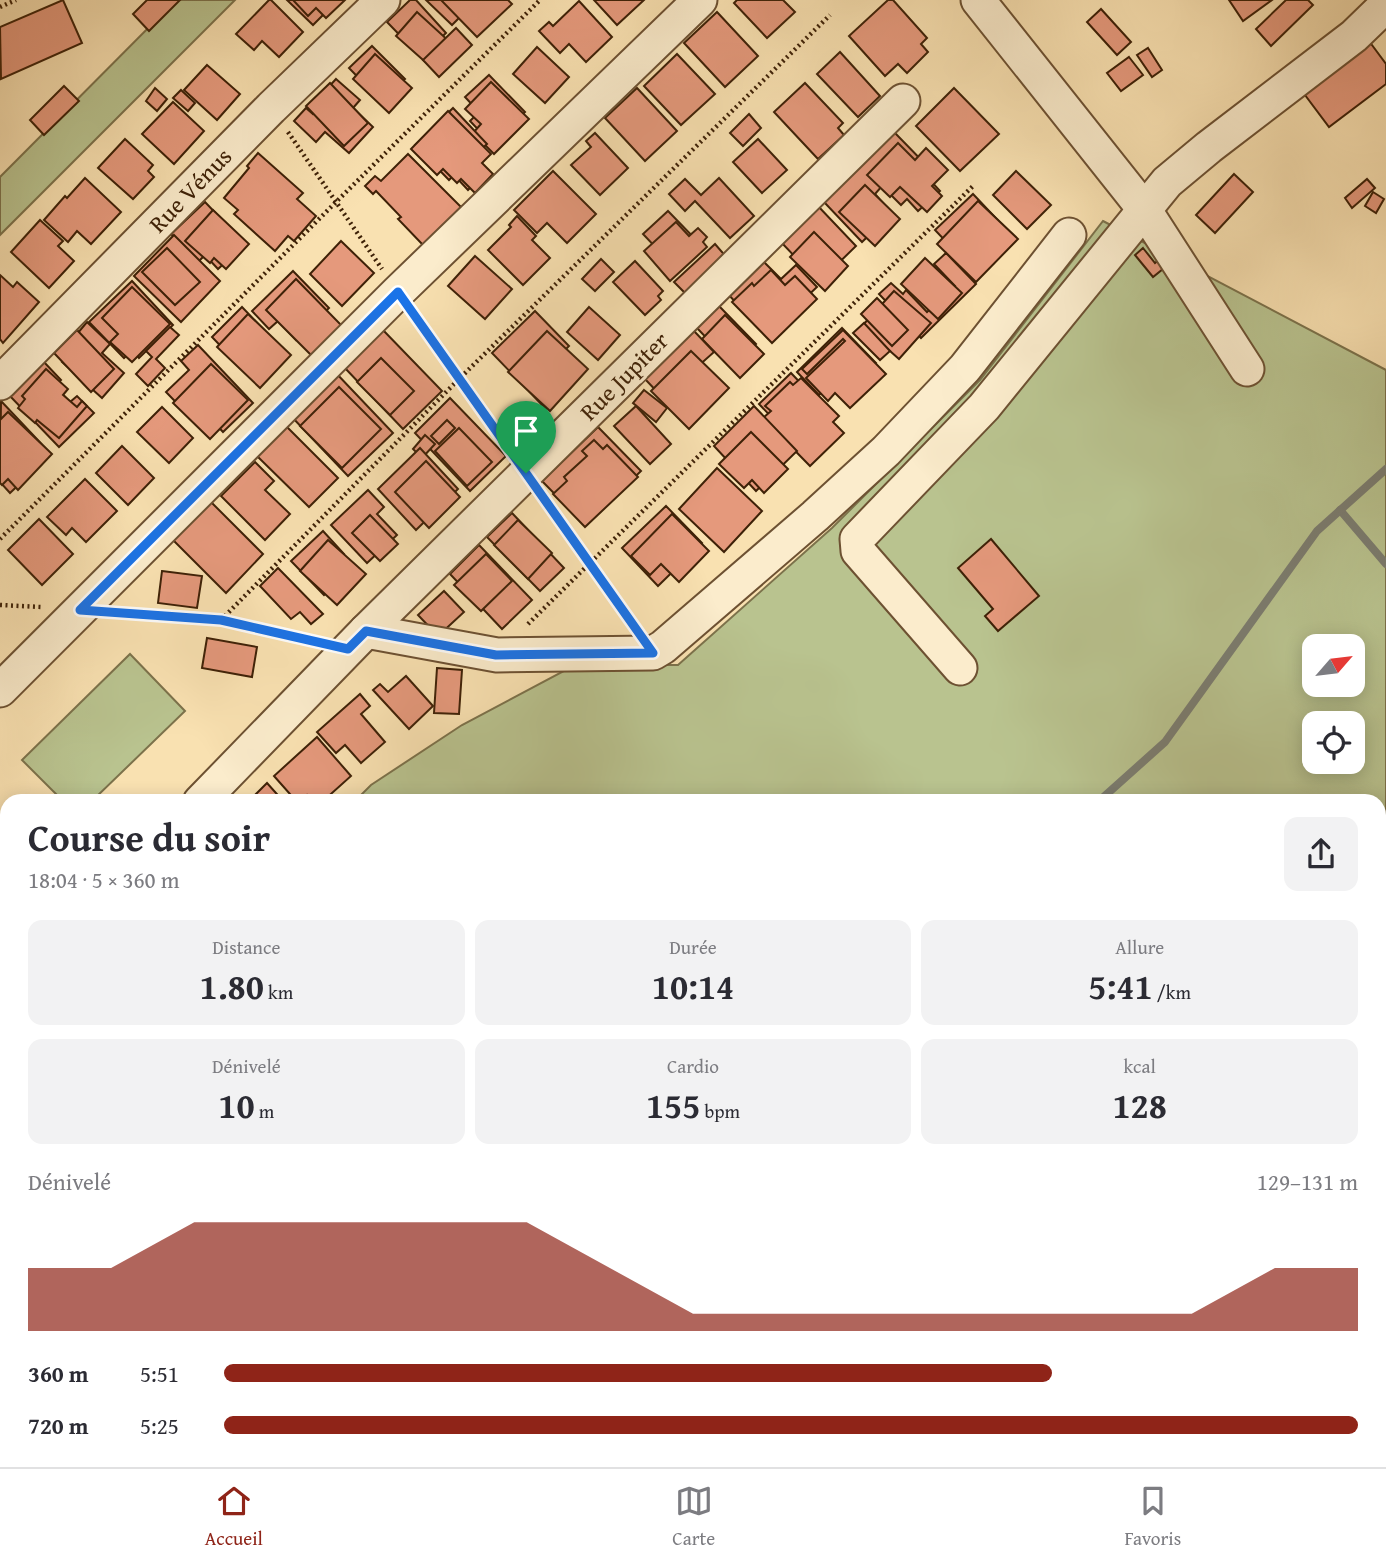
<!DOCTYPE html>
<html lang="fr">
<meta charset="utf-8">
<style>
:root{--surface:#fff;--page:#f2f2f3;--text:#2b2b33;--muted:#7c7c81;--line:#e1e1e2;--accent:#8f2418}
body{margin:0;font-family:"Gentium Book Plus",serif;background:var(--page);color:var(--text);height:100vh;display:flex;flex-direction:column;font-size:26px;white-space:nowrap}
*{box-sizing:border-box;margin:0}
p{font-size:23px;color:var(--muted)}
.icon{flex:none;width:38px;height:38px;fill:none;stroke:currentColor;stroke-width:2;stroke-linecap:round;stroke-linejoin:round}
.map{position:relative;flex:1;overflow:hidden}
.drawer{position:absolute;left:0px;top:794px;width:1386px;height:674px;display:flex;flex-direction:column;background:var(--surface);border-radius:21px 21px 0 0;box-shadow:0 4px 18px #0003}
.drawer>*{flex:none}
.needle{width:46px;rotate:62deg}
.controls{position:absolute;left:1302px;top:634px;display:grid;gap:14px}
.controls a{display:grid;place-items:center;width:63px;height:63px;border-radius:14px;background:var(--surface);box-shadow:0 4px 18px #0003;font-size:35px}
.pin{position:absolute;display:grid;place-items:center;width:60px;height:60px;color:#fff;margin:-72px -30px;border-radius:50% 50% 50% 0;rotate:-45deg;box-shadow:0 0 7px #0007}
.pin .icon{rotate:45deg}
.round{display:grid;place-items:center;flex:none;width:74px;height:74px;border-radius:14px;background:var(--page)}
.headline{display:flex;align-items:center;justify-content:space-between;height:119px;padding:0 28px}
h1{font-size:38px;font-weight:600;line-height:52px}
.stats{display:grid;grid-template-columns:repeat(3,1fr);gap:10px;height:119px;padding:7px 28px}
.stats div{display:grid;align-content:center;border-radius:14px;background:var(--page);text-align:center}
.stats b{font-size:35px;font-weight:600}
.stats small{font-size:19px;font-weight:400}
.stats p{font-size:19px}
.chart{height:196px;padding:14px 28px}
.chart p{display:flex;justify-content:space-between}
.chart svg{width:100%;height:126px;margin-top:7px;fill:var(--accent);opacity:.7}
ul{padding:0 28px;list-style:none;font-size:23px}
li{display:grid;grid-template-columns:112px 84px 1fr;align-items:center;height:52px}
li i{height:18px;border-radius:9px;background:var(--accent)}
.tabs{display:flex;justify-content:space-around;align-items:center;height:98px;border-top:2px solid var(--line);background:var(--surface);font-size:19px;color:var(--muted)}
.tabs a{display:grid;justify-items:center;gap:4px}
.tabs .current{color:var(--accent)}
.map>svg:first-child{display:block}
</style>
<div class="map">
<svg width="1386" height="1467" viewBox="0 0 1386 1467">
<rect width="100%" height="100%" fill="#f9e1b1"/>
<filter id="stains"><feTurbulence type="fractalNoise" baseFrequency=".00286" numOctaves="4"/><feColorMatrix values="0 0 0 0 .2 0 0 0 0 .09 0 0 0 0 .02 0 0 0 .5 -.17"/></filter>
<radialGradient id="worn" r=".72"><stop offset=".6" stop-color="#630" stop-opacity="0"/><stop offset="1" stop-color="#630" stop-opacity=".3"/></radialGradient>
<g fill="#b9c38f" stroke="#7c724b" stroke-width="2" fill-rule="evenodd">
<polygon points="176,0 235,0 0,235 0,177"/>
<path d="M 1103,221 L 1386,370 L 1386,1412 L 1379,1426 L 1379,802 L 354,802 L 371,785 L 462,725 L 575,665 L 678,665 L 832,528 L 980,380 ZM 1314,646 L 1353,646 L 1353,684 L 1314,684 ZM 1314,723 L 1353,723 L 1353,761 L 1314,761 Z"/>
<polygon points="130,654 185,711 92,801 63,801 22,760"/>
<polygon points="96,1461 1361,1461 1358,1467 93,1467"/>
</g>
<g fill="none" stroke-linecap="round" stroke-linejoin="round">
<g stroke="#7b7d71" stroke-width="8">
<polyline points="1340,510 1386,564"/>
<polyline points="1098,802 1165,742 1317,531 1386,469"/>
<polyline points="412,1467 418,1461"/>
</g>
</g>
<g fill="#e5997c" stroke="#3e2107" stroke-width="2">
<polygon points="63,0 82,43 1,79 0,27"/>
<polygon points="147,0 180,0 149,31 133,14"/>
<polygon points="269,0 271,0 303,32 279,57 262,41 254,50 236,34"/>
<polygon points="287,0 338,0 313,25"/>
<polygon points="293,0 345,0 326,18 316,8 308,16"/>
<polygon points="410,0 416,0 446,33 421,57 387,22"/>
<polygon points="426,0 501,0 473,31 459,18 452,25"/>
<polygon points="441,0 508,0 512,4 477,37"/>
<polygon points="594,0 644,0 617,25"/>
<polygon points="737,0 783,0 795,12 767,38 734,3"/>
<polygon points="888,0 893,0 927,38 921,44 928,52 907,73 898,64 885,76 849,36"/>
<polygon points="1229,0 1272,0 1243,21"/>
<polygon points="1286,0 1308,0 1313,5 1271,46 1256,29"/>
<polygon points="579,1 612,37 586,62 569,44 560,53 539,31 549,22 553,26"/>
<polygon points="1101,9 1131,42 1117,55 1087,22"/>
<polygon points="417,12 452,44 431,67 396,36"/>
<polygon points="717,12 758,56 725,87 684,43"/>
<polygon points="456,28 472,45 439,77 423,60"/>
<polygon points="1369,41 1386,64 1386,84 1329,127 1302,91"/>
<polygon points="372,46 405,79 381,101 349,68"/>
<polygon points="537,47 569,77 545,103 513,74"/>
<polygon points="1148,48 1162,70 1152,77 1137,55"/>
<polygon points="840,52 880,96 858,117 817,74"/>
<polygon points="375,54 412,88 389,113 353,79"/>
<polygon points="677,54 715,94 681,125 644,86"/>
<polygon points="1129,57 1143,75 1121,91 1107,73"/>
<polygon points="207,65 240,94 217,120 184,90"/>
<polygon points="489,75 525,112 492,144 470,121 479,112 465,97"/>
<polygon points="336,79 360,100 353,108 373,127 349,153 325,132 316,142 294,121 306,108 313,114 329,96 324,92"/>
<polygon points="491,82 529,119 494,154 473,133 481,124 465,109"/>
<polygon points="330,83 368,123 344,146 306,106"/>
<polygon points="805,83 843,123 838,128 844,135 818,159 774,112"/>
<polygon points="64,86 79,101 44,135 30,120"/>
<polygon points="155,88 167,99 157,111 146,101"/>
<polygon points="637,88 677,131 645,161 605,118"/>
<polygon points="954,88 999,134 960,171 916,126"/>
<polygon points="181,90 195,103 188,111 173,98"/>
<polygon points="173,102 204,131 174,164 142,134"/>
<polygon points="453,108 487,144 474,156 488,170 468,190 454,175 449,180 415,145"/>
<polygon points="448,111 491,154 482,163 493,174 475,193 461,179 457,183 443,169 437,175 411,149"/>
<polygon points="749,114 761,128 743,146 730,133"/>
<polygon points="595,133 628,168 600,195 571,165 591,147 586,141"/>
<polygon points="895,133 934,173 928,178 940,191 918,211 907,199 901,205 882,186 875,194 892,213 862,242 824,202"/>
<polygon points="125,139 153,165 148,171 154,177 133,199 98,168"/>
<polygon points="758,139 787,170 762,193 733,162"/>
<polygon points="898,143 915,160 926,148 948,170 932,186 942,196 927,212 900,187 890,197 867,175"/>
<polygon points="258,153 303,193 297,199 316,216 294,241 288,236 275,251 234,214 238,210 224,198 249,168 247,166"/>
<polygon points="408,154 461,207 423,245 398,219 401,217 376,191 373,194 365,186 375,176 381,181"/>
<polygon points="553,171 596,214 567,243 547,223 537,233 514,210"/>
<polygon points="1016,171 1051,205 1027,229 993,195"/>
<polygon points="1234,174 1253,192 1215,233 1196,215"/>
<polygon points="85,178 121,212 91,244 77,231 68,242 44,220 65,196 67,198"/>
<polygon points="719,178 754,216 730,238 695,201 685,211 669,194 685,179 701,195"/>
<polygon points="1367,179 1375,188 1352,208 1345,198"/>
<polygon points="865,185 900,219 875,246 839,212"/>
<polygon points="1373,192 1384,199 1376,213 1365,206"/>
<polygon points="973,194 1009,232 971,268 935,230"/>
<polygon points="978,201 1018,239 976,282 937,244"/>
<polygon points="205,202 245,244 218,269 205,255 198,262 171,234"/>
<polygon points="817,205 856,246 819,282 780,241"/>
<polygon points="213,210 249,244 226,269 214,258 210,263 185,241"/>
<polygon points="668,211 703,247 678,271 643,234"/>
<polygon points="517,216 536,236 532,240 550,258 523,285 488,250 511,227 509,225"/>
<polygon points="40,220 63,241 58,246 74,261 49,288 11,252"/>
<polygon points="676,222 689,236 698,228 707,237 703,242 707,247 670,281 644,251"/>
<polygon points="814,232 848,266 825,291 790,257"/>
<polygon points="174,235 220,281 181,322 134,276"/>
<polygon points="341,241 374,273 342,306 310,274"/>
<polygon points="715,244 728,259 715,265 685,293 674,282"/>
<polygon points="167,248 200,282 175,305 142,272"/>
<polygon points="1143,248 1155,263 1168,252 1174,260 1153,277 1135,255"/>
<polygon points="946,253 976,284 921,338 879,294 891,283 903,294 906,290 927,312 955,286 934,264"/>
<polygon points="475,256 512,289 485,319 448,286"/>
<polygon points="925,258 962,293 938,319 901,284"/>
<polygon points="601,259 614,272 595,291 582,279"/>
<polygon points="762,260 781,279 796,265 817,287 766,335 727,293"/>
<polygon points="635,261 663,291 658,296 661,300 645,315 613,282"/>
<polygon points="771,270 785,285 795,276 817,299 772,343 732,302 752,283 754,286"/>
<polygon points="293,271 329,308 296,340 278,321 269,329 252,311"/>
<polygon points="0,275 13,287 17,282 39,302 3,343 0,339"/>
<polygon points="296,279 342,326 312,356 266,310"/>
<polygon points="132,281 173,325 139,358 133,350 124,358 89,322"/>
<polygon points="132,287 170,324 132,362 110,342 118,334 102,318"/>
<polygon points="894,291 931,323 899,359 862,326"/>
<polygon points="877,298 908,330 892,346 861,314"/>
<polygon points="719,306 756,344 733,366 697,328"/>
<polygon points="242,307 288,355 257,384 212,337"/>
<polygon points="589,307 620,335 598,360 567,332"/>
<polygon points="535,311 569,346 563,352 583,373 546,409 492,353"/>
<polygon points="248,314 291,355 260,388 217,347"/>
<polygon points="725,315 764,354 740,378 702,339"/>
<polygon points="87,322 110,344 102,353 124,373 102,398 62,362 82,339 77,334"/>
<polygon points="864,323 890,351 880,360 853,333"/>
<polygon points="170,327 179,335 156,359 165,368 148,386 136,374 152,357 146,351"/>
<polygon points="842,328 876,363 842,396 831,384 819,395 797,372"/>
<polygon points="382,329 442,391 403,429 343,366"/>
<polygon points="77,330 114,369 91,392 54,353"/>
<polygon points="843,330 886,374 850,408 835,393 828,401 806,378 845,341 843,339 807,374 802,369"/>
<polygon points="547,331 588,369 550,411 508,372"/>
<polygon points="694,331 714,352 696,368 715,388 683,419 644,378"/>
<polygon points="198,345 253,403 223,432 211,419 201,428 166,392 189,370 181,361"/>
<polygon points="691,351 729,388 689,429 651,391"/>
<polygon points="381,358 414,391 390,415 357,382"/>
<polygon points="43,361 61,380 55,386 70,402 77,396 94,413 59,447 8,394"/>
<polygon points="211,364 248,400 210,439 173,403"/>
<polygon points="46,369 68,389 63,395 77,407 82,401 87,406 59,438 37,420 35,423 18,408 25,399 22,396"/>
<polygon points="335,372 393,433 348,476 290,415"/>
<polygon points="791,373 834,418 802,449 759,404"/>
<polygon points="801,378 839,416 833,422 844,433 810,466 763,418 771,411 765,406 790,382 793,385"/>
<polygon points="339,387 381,429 342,468 300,426"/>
<polygon points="644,390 667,408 656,422 633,403"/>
<polygon points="450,398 506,456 470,491 415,433"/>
<polygon points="1,401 51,454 10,493 0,482"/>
<polygon points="636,406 671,444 650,464 614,426"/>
<polygon points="754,406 797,451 756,491 714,446"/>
<polygon points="162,407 193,438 169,463 137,432"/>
<polygon points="8,412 52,454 18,490 8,479 2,485 0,483 0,420"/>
<polygon points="447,420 455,428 439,444 431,436"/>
<polygon points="287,427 338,478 309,507 257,456"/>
<polygon points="598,427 641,471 585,525 542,481"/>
<polygon points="459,428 492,462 467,486 435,451"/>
<polygon points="751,432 788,469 764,493 752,480 744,488 719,464"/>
<polygon points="425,435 435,444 422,458 413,449"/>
<polygon points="594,440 603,449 607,445 638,477 585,527 553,494 567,481 564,477 587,456 582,451"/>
<polygon points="122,446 154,478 128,505 96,473"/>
<polygon points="420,448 458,489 416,530 378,489"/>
<polygon points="426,461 460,497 429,528 395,492"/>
<polygon points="255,462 274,481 265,490 290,514 265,540 221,496"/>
<polygon points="717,468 762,511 724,552 679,509"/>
<polygon points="85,479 117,511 86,542 72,528 66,535 47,517"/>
<polygon points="368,490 384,507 377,514 397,535 367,563 331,525"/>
<polygon points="207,498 263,554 226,593 169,536"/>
<polygon points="666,506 702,543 658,586 622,548"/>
<polygon points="512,513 564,568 540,591 487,537"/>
<polygon points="672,514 709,551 679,582 661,564 650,575 631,556"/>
<polygon points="370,515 398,544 380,561 352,533"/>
<polygon points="39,519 73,554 42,585 8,550"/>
<polygon points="518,520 552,553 528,579 494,545"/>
<polygon points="323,531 344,554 339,559 349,571 324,595 291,561"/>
<polygon points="991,539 1039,596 998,631 985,616 993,609 958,568"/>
<polygon points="328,540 366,574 337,605 300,571"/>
<polygon points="479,545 532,600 502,629 450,574"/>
<polygon points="486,554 512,581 481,611 454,585"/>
<polygon points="278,568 323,614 311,624 300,612 291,619 260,586"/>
<polygon points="162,571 202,576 197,608 158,603"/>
<polygon points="444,591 464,612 438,636 418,615"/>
<polygon points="207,638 257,647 252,677 202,668"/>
<polygon points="437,668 462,670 459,714 434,713"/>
<polygon points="406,676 433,706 409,729 373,690 380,684 388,692"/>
<polygon points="360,694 370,706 361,714 385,742 361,763 345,745 336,753 317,732"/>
<polygon points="317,737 351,776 322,802 313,802 307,795 299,802 297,802 274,776"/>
<polygon points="267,783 284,802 249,802 249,801"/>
<polygon points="0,886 7,886 7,962 0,961"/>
<polygon points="0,1008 7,1009 7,1042 0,1041"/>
<polygon points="0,1054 7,1055 7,1115 0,1114"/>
<polygon points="0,1125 7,1126 7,1176 0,1175"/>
<polygon points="0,1205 7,1206 7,1257 0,1257"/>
<polygon points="0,1260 7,1261 0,1292"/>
<polygon points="7,1425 7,1458 0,1453 0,1435"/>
<polygon points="12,1461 80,1461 76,1467 20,1467"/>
</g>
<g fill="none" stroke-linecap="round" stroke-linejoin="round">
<defs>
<g id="minor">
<polyline points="978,0 1144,209 1247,369"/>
<polyline points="0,383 271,108 383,0"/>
<polyline points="366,631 497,655 653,653 663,647 815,516 886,451 965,368 1069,235"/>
<polyline points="960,668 858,551 857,539 984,407 1167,182 1209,147 1354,36 1386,5"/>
<polyline points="0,690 398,292 700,0"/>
<polyline points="200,802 366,631 903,101"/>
<polyline points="0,843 7,848"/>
<polyline points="0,1401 7,1388"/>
</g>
</defs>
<use href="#minor" stroke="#6d5132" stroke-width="37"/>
<g stroke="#3e2107" stroke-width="4.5" stroke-dasharray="2 3.5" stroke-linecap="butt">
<polyline points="0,7 16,0"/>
<polyline points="288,132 382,269"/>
<polyline points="415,316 509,449"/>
<polyline points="542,496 633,623"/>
<polyline points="0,539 336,202 540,0"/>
<polyline points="0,605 41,607"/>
<polyline points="120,613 221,620 315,641"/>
<polyline points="221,620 459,379 830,15"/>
<polyline points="528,624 974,185"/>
<polyline points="0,1194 7,1194"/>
</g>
<use href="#minor" stroke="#fbeccc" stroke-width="33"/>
</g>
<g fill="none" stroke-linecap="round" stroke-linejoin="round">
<defs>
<polygon id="route" points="398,292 653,653 496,655 366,631 348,649 221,620 80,610"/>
</defs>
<use href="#route" stroke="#fff" stroke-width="14"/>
<use href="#route" stroke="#1a73e8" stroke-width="9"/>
</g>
<g text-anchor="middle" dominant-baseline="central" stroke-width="6" stroke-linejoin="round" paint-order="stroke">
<g font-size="24" fill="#3e2107" stroke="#fbeccc">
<text transform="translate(190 190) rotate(-46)">Rue Vénus</text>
<text transform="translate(624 376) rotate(-45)">Rue Jupiter</text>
</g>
</g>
<rect width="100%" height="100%" filter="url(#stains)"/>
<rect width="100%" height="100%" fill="url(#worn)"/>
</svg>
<div class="controls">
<a><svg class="needle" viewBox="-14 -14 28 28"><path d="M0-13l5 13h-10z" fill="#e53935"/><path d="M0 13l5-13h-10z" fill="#7c7c81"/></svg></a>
<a><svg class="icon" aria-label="locate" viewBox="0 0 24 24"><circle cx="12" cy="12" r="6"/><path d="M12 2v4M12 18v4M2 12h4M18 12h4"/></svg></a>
</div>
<div class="pin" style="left:526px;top:473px;background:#1e9e55"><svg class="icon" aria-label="arrive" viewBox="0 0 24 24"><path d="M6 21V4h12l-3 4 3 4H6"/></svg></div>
<section class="drawer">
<div class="headline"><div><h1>Course du soir</h1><p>18:04 · 5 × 360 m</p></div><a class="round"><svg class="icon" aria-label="share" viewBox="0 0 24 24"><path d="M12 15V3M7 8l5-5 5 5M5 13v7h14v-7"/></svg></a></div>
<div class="stats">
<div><p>Distance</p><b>1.80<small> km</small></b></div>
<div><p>Durée</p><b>10:14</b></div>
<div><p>Allure</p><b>5:41<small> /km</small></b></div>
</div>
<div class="stats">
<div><p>Dénivelé</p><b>10<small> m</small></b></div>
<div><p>Cardio</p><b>155<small> bpm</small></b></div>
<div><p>kcal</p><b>128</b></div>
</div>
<div class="chart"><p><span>Dénivelé</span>129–131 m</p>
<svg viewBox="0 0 160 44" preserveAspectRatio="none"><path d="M0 44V22L10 22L20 6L30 6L40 6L50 6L60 6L70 22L80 38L90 38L100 38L110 38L120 38L130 38L140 38L150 22L160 22V44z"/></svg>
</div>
<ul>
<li><b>360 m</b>5:51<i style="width:73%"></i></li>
<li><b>720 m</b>5:25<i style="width:100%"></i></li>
</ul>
</section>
</div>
<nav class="tabs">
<a class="current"><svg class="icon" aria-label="home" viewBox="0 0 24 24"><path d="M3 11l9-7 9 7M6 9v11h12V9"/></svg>Accueil</a>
<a><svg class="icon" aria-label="map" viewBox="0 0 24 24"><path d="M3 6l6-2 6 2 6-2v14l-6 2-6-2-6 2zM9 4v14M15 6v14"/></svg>Carte</a>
<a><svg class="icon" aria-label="saved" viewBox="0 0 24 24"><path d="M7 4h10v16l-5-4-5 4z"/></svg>Favoris</a>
</nav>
